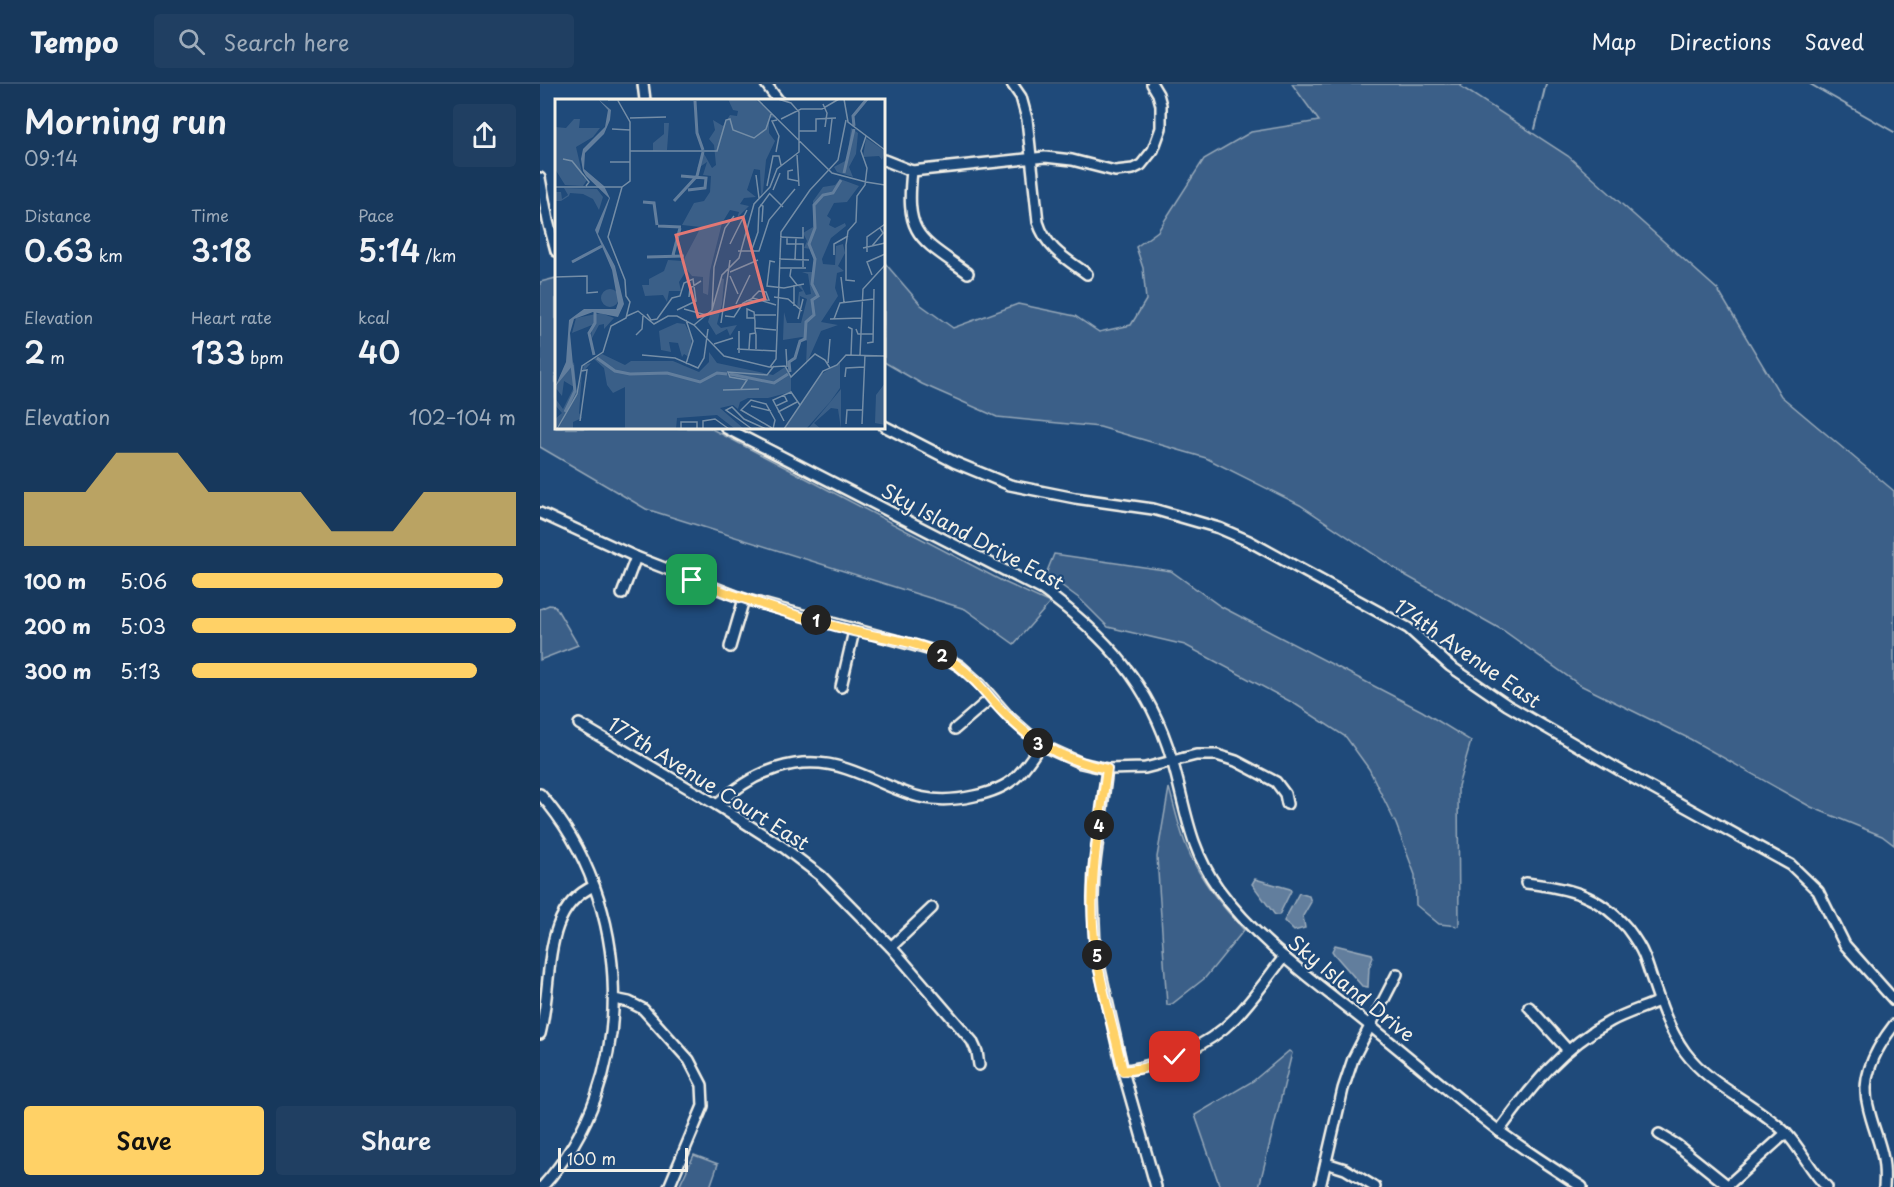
<!DOCTYPE html>
<meta charset="utf-8">
<style>
:root{--surface:#17385c;--page:#203f62;--text:#f1f3f6;--muted:#9eacbb;--line:#365272;--accent:#ffd166}
body{margin:0;font-family:"Playpen Sans",sans-serif;background:var(--page);color:var(--text);height:100vh;display:flex;flex-direction:column;font-size:22px;white-space:nowrap}
*{box-sizing:border-box;margin:0}
p{font-size:20px;color:var(--muted)}
.icon{flex:none;width:33px;height:33px;fill:none;stroke:currentColor;stroke-width:2;stroke-linecap:round;stroke-linejoin:round}
.map{position:relative;flex:1;overflow:hidden}
.side{display:flex;flex-direction:column;background:var(--surface);width:540px}
.side>*{flex:none}
.scale{position:absolute;left:18px;bottom:15px;width:130px;box-sizing:border-box;padding-left:6px;border:3px solid #f4f1e8;border-top:0;font-size:16px;line-height:21px;white-space:nowrap;color:#f4f1e8;-webkit-text-stroke:4px #1f4a7a;paint-order:stroke}
.pin{position:absolute;display:grid;place-items:center;width:51px;height:51px;color:#fff;margin:-26px;border-radius:12px;box-shadow:0 3px 9px #0006}
.km{position:absolute;width:30px;height:30px;margin:-15px;border-radius:50%;background:#222;color:#fff;font-size:16px;line-height:30px;text-align:center}
.round{display:grid;place-items:center;flex:none;width:63px;height:63px;border-radius:6px;background:var(--page)}
.headline{display:flex;align-items:center;justify-content:space-between;height:102px;padding:0 24px}
h1{font-size:33px;font-weight:600;line-height:45px}
.figures{display:grid;grid-template-columns:repeat(3,1fr);gap:9px;height:102px;padding:6px 24px}
.figures div{display:grid;align-content:center}
.figures b{font-size:30px;font-weight:600}
.figures small{font-size:16px;font-weight:400}
.figures p{font-size:16px}
.chart{height:168px;padding:12px 24px}
.chart p{display:flex;justify-content:space-between}
.chart svg{width:100%;height:108px;margin-top:6px;fill:var(--accent);opacity:.7}
.button{display:flex;gap:12px;margin-top:auto;padding:12px 24px}
.button a{flex:1;height:69px;border-radius:6px;background:var(--accent);color:#111;font-size:24px;font-weight:600;line-height:69px;text-align:center}
.button a+a{background:var(--page);color:var(--text)}
ul{padding:0 24px;list-style:none;font-size:20px}
li{display:grid;grid-template-columns:96px 72px 1fr;align-items:center;height:45px}
li i{height:15px;border-radius:8px;background:var(--accent)}
header{display:flex;align-items:center;gap:36px;box-sizing:border-box;height:84px;padding:0 30px;background:var(--surface);border-bottom:2px solid var(--line)}
header strong{font-size:28px}
nav{display:flex;gap:33px;margin-inline-start:auto;font-size:21px}
.search{width:420px;height:54px;background:var(--page);display:flex;align-items:center;gap:15px;box-sizing:border-box;padding:0 21px;border-radius:6px;color:var(--muted);font-size:22px}
main{display:flex;flex:1;min-height:0}
.map>svg:first-child{display:block}
</style>
<header>
<strong>Tempo</strong>
<div class="search"><svg class="icon" aria-label="search" viewBox="0 0 24 24"><circle cx="10" cy="10" r="6"/><path d="M15 15l6 6"/></svg>Search here</div>
<nav><a>Map</a><a>Directions</a><a>Saved</a></nav>
</header>
<main>
<section class="side">
<div class="headline"><div><h1>Morning run</h1><p>09:14</p></div><a class="round"><svg class="icon" aria-label="share" viewBox="0 0 24 24"><path d="M12 15V3M7 8l5-5 5 5M5 13v7h14v-7"/></svg></a></div>
<div class="figures">
<div><p>Distance</p><b>0.63<small> km</small></b></div>
<div><p>Time</p><b>3:18</b></div>
<div><p>Pace</p><b>5:14<small> /km</small></b></div>
</div>
<div class="figures">
<div><p>Elevation</p><b>2<small> m</small></b></div>
<div><p>Heart rate</p><b>133<small> bpm</small></b></div>
<div><p>kcal</p><b>40</b></div>
</div>
<div class="chart"><p><span>Elevation</span>102–104 m</p>
<svg viewBox="0 0 160 44" preserveAspectRatio="none"><path d="M0 44V22L10 22L20 22L30 6L40 6L50 6L60 22L70 22L80 22L90 22L100 38L110 38L120 38L130 22L140 22L150 22L160 22V44z"/></svg>
</div>
<ul>
<li><b>100 m</b>5:06<i style="width:96%"></i></li>
<li><b>200 m</b>5:03<i style="width:100%"></i></li>
<li><b>300 m</b>5:13<i style="width:88%"></i></li>
</ul>
<div class="button"><a>Save</a><a>Share</a></div>
</section>
<div class="map">
<svg width="1354" height="1103" viewBox="0 0 1354 1103">
<rect width="100%" height="100%" fill="#1f4a7a"/>
<filter id="ink" filterUnits="userSpaceOnUse"><feTurbulence type="fractalNoise" baseFrequency=".0167" numOctaves="2"/><feDisplacementMap in="SourceGraphic" scale="12" xChannelSelector="R" yChannelSelector="G"/><feConvolveMatrix kernelMatrix="1 2 1 2 8 2 1 2 1" color-interpolation-filters="sRGB"/></filter>
<g filter="url(#ink)">
<g fill="#3a5f88" stroke="#97a8b8" stroke-width="1.5">
<polygon points="752,0 923,0 920,2 1028,72 1178,206 1241,312 1354,407 1354,761 1342,752 1271,723 1150,655 1040,601 964,547 865,491 760,421 666,374 560,343 457,333 382,300 344,278 344,178 381,221 413,244 478,220 535,232 559,248 591,241 606,216 603,184 596,163 618,147 664,75 711,48 779,37"/>
<polygon points="16,194 16,344 170,344 464,498 510,519 474,560 425,525 106,425 0,363 0,198"/>
<polygon points="514,470 631,487 680,522 882,627 931,657 918,702 919,842 899,840 876,821 875,791 856,740 829,685 806,653 755,620 645,561 568,543 540,515 506,490"/>
<polygon points="9,521 15,522 38,561 0,576 0,525"/>
<path d="M 629,704 C 635,724 639,746 648,766 C 661,797 681,821 704,846 L 665,894 L 632,920 L 627,921 L 617,773 Z"/>
<polygon points="749,967 752,969 719,1103 680,1103 655,1031 713,997"/>
<polygon points="154,1071 178,1080 170,1103 139,1103"/>
</g>
<g fill="#627e9d" stroke="#9cacbb" stroke-width="1.5">
<polygon points="715,795 750,805 751,807 739,831 735,831 712,800"/>
<polygon points="759,809 769,812 771,818 763,832 765,844 754,847 744,837"/>
<polygon points="795,861 832,870 833,873 829,884 828,903 822,902 794,870 792,867"/>
</g>
<g fill="none" stroke-linecap="round" stroke-linejoin="round">
<g stroke="#9cacbb" stroke-width="2">
<polyline points="1270,0 1354,48"/>
<polyline points="995,45 1006,0"/>
</g>
<defs>
<g id="minor">
<polyline points="103,0 105,16"/>
<polyline points="226,0 238,16"/>
<path d="M 472,0 L 481,13 L 487,35 L 498,138 C 506,164 526,175 547,190"/>
<polyline points="344,76 372,87 505,73 532,76 575,87 593,85 601,81 613,66 621,44 621,21 618,10 612,0"/>
<path d="M 372,87 C 365,152 379,154 428,189"/>
<polyline points="0,94 8,137 16,167"/>
<polyline points="344,342 414,378 470,401 535,414 613,425 679,444 709,457 868,544 910,582 967,621 1088,691 1251,781 1278,807 1305,861 1354,916"/>
<path d="M 186,344 L 503,506 C 566,552 610,600 632,676 C 646,723 648,762 678,804 C 718,859 776,898 829,941 C 873,976 915,1013 959,1047 C 986,1067 1014,1085 1042,1103"/>
<polyline points="0,429 96,473 204,515 391,566 420,582 441,601 468,632 501,661 541,679 567,685 605,684 656,671 677,671 696,677 736,698 745,710 747,720"/>
<polyline points="82,510 96,473"/>
<polyline points="190,563 204,515"/>
<polyline points="301,603 314,547"/>
<polyline points="39,640 177,721 243,763 281,792 351,863 432,957 437,968 439,981"/>
<polyline points="415,645 451,614"/>
<polyline points="567,685 554,786 553,814 555,863 583,987 616,1103"/>
<path d="M 0,710 C 95,818 100,995 2,1103"/>
<path d="M 177,721 C 212,688 258,668 307,685 C 355,701 377,725 434,712 C 448,709 465,703 475,694 C 485,685 493,671 501,661"/>
<path d="M 986,799 C 1028,804 1058,810 1087,844 C 1093,852 1100,862 1104,872 C 1116,905 1124,939 1145,968 C 1171,1003 1214,1018 1245,1048 C 1261,1064 1270,1087 1287,1103"/>
<polyline points="351,863 392,824"/>
<polyline points="74,915 89,918 103,925 149,976 162,1001 163,1022 129,1103"/>
<polyline points="989,923 1027,965"/>
<path d="M 0,950 C 14,895 0,826 54,802"/>
<path d="M 583,987 C 623,980 666,964 695,934 C 713,916 728,893 744,873"/>
<path d="M 959,1047 C 991,1003 1022,963 1071,937 C 1086,929 1103,924 1119,917"/>
<polyline points="1119,1050 1137,1061 1187,1101"/>
<polyline points="786,1079 805,1085 835,1103"/>
<polyline points="780,1103 803,1005 813,975 857,890"/>
<polyline points="1186,1103 1246,1049"/>
<path d="M 1344,1103 C 1347,1068 1335,1054 1328,1022 C 1320,993 1337,963 1354,941"/>
</g>
</defs>
<use href="#minor" stroke="#f4f1e8" stroke-width="14"/>
<use href="#minor" stroke="#1f4a7a" stroke-width="9"/>
</g>
</g>
<g fill="none" stroke-linecap="round" stroke-linejoin="round" filter="url(#ink)">
<defs>
<path id="route" d="M 152,496 C 205,516 259,533 313,547 C 344,554 377,557 405,573 C 425,584 438,599 452,616 C 486,654 517,675 567,685 C 559,743 547,804 555,862 C 561,904 574,946 583,987 L 603,984 L 635,973"/>
</defs>
<use href="#route" stroke="#fff" stroke-width="12"/>
<use href="#route" stroke="#ffd166" stroke-width="8"/>
</g>
<g text-anchor="middle" dominant-baseline="central" stroke-width="4.5" stroke-linejoin="round" paint-order="stroke">
<g font-size="20" fill="#f4f1e8" stroke="#1f4a7a">
<text transform="translate(433 452) rotate(28)">Sky Island Drive East</text>
<text transform="translate(928 569) rotate(35)">174th Avenue East</text>
<text transform="translate(169 699) rotate(32)">177th Avenue Court East</text>
<text transform="translate(812 904) rotate(39)">Sky Island Drive</text>
</g>
</g>
<g transform="translate(15 15)">
<rect width="330" height="330" fill="#1f4a7a"/>
<path d="M 173,0 L 200,0 L 221,18 L 214,19 L 214,34 L 220,42 L 211,61 L 208,93 L 206,96 L 205,71 L 199,70 L 192,91 L 201,98 L 189,99 L 185,105 L 194,107 L 182,119 L 184,113 L 175,111 L 167,124 L 155,172 L 153,196 L 148,194 L 148,178 L 137,177 L 132,171 L 124,183 L 126,192 L 114,192 L 112,203 L 108,196 L 90,197 L 87,186 L 94,186 L 94,180 L 109,172 L 113,161 L 128,162 L 146,128 L 127,126 L 139,104 L 149,102 L 155,93 L 156,77 L 148,76 L 152,63 L 142,70 L 148,53 L 157,69 L 161,66 L 159,46 L 154,40 L 160,31 L 158,21 L 168,27 L 175,16 L 182,17 L 183,12 L 178,11 ZM 19,20 L 25,20 L 24,29 L 45,29 L 38,38 L 21,48 L 28,78 L 32,81 L 28,87 L 10,86 L 0,70 L 0,28 L 11,29 ZM 109,24 L 114,24 L 112,51 L 98,52 L 98,44 L 109,35 ZM 296,29 L 303,34 L 301,55 L 294,68 L 298,78 L 282,73 L 279,68 L 292,61 ZM 311,39 L 330,52 L 327,61 L 324,57 L 308,58 ZM 285,80 L 304,87 L 292,103 L 279,104 L 272,117 L 276,120 L 274,126 L 280,129 L 290,124 L 291,127 L 276,139 L 267,160 L 268,165 L 280,166 L 281,147 L 288,145 L 290,154 L 283,167 L 289,172 L 282,174 L 280,189 L 283,197 L 266,223 L 283,226 L 266,232 L 251,266 L 252,242 L 247,238 L 228,241 L 229,213 L 232,224 L 246,224 L 252,200 L 245,197 L 245,210 L 242,208 L 244,193 L 248,192 L 242,186 L 246,186 L 251,196 L 256,195 L 253,175 L 247,173 L 257,173 L 260,166 L 256,150 L 249,149 L 252,142 L 248,134 L 258,128 L 258,102 L 268,88 L 280,86 ZM 9,89 L 42,90 L 48,98 L 44,111 L 38,100 L 28,95 L 15,94 L 14,97 L 6,102 L 0,102 L 0,93 L 6,93 L 7,100 L 13,96 ZM 166,179 L 169,180 L 167,205 L 162,225 L 166,229 L 182,226 L 175,237 L 172,230 L 161,236 L 153,223 ZM46 199a9 9 0 1 1 18 0a9 9 0 1 1-18 0ZM 46,214 L 59,219 L 49,230 L 49,225 L 44,226 L 36,241 L 37,226 L 17,234 L 21,219 ZM 122,224 L 130,225 L 137,239 L 134,258 L 129,255 L 127,258 L 123,244 L 114,243 L 116,253 L 106,251 L 104,232 ZM 154,253 L 162,264 L 218,276 L 230,268 L 236,278 L 236,293 L 213,299 L 193,299 L 185,303 L 183,310 L 178,306 L 165,309 L 189,330 L 180,330 L 162,316 L 122,319 L 121,330 L 70,330 L 70,288 L 58,294 L 52,286 L 49,269 L 39,260 L 47,255 L 70,266 L 76,262 L 118,262 L 144,273 L 154,263 ZM 19,263 L 22,297 L 29,266 L 36,264 L 27,274 L 24,314 L 27,319 L 18,323 L 18,330 L 3,330 L 8,321 L 0,330 L 0,320 L 7,314 L 0,306 L 0,299 L 8,310 L 19,288 L 9,282 L 7,297 L 0,288 ZM 285,263 L 285,289 L 275,303 L 251,330 L 230,330 L 265,276 ZM 330,284 L 330,326 L 320,324 L 321,296 ZM 286,290 L 286,330 L 283,310 L 276,309 L 259,324 L 266,330 L 253,330 Z" fill="#3a5f88"/>
<path d="M 43,0 L 56,11 L 55,21 L 49,35 L 30,54 L 29,70 L 49,87 L 55,99 L 43,135 L 60,167 L 69,205 L 63,218 L 38,213 L 19,220 L 15,234 L 18,266 L 0,288 L 11,263 L 14,221 L 29,210 L 61,210 L 63,204 L 57,171 L 40,131 L 54,99 L 31,77 L 28,72 L 26,60 L 28,50 L 50,28 L 53,11 Z" fill="#627e9d"/>
<path fill="none" stroke="#627e9d" stroke-width="3" d="M 140,2 L 142,34 L 148,51M 299,27 L 298,17 L 312,0M 289,74 L 299,30M 126,77 L 151,79 L 150,89 L 133,91M 119,102 L 142,77 L 148,53M 88,103 L 99,104 L 102,126M 103,127 L 126,128M 118,156 L 125,129M 92,158 L 129,157M 17,163 L 47,147M 39,256 L 34,234 L 40,224 L 40,213M 42,259 L 60,272 L 75,275 L 112,274 L 145,283 L 162,274 L 172,275M 235,273 L 234,263 L 240,259 L 245,242 L 250,240 L 251,223 L 259,216 L 257,201 L 263,197 L 257,185 L 260,160 L 254,145 L 260,129 L 259,106 L 268,96 L 278,94 L 286,81M 175,275 L 219,284 L 233,275M 10,313 L 20,292 L 17,266"/>
<path fill="none" stroke="#748da6" stroke-width="1.5" d="M 62,0 L 75,23 L 75,82 L 67,88M 202,0 L 277,74 L 311,83M 289,0 L 293,23 L 330,51M 53,1 L 125,1M 268,5 L 272,14 L 270,28M 75,19 L 111,18M 226,20 L 246,10 L 267,10 L 284,0M 57,30 L 75,31M 244,32 L 261,32 L 261,20 L 281,19M 274,45 L 277,20M 75,52 L 162,52 L 171,21 L 175,20 L 178,31 L 199,39 L 211,30 L 216,15M 221,53 L 224,37 L 217,22 L 222,21M 242,56 L 244,87M 8,60 L 17,62 L 34,83 L 31,87M 55,63 L 75,63M 238,71 L 233,72 L 233,80 L 243,82M 201,76 L 204,99M 311,83 L 330,86M 212,87 L 218,57 L 224,57 L 226,66M 0,88 L 67,88M 218,91 L 225,74M 215,95 L 228,108M 205,106 L 208,107 L 207,123M 225,138 L 248,139 L 248,128M 232,139 L 232,145 L 248,145 L 248,168M 175,145 L 192,111M 317,147 L 328,134 L 325,129M 308,149 L 330,144M 183,152 L 204,152 L 214,121 L 240,90M 196,153 L 203,133 L 204,109 L 215,94M 312,153 L 312,138 L 330,125M 279,156 L 279,145 L 293,137M 224,160 L 254,161M 240,160 L 241,139M 220,163 L 215,162 L 212,187 L 229,189 L 249,185M 224,169 L 251,169M 236,170 L 235,177 L 242,186M 175,173 L 203,161M 317,176 L 312,163 L 330,155M 175,177 L 183,195M 0,178 L 32,177 L 32,194 L 43,193M 286,178 L 289,203M 300,182 L 291,181 L 291,146 L 293,132 L 301,123 L 302,97 L 310,86 L 312,69 L 306,52 L 311,37M 239,186 L 239,207M 134,198 L 135,189 L 146,182M 219,198 L 233,200 L 247,212M 191,202 L 214,201 L 211,193 L 204,192 L 197,199M 181,205 L 195,176M 129,210 L 151,216M 157,211 L 159,168 L 170,129 L 179,117M 92,215 L 96,221 L 102,220 L 117,199 L 125,197 L 129,184 L 138,180 L 141,202 L 122,211M 199,216 L 221,216M 72,217 L 83,212 L 99,225 L 113,217 L 122,217 L 139,226 L 169,257 L 214,268 L 230,267 L 236,278 L 260,255 L 270,261 L 275,269M 170,217 L 179,218 L 188,204 L 198,199 L 221,206M 199,219 L 192,219 L 192,210 L 199,213 L 200,222 L 200,231 L 201,236 L 201,250M 243,220 L 248,200M 275,220 L 306,219M 279,220 L 285,204 L 319,200M 131,221 L 138,242 L 131,265M 166,224 L 175,161M 139,226 L 157,211 L 167,176 L 184,159 L 199,105 L 215,88 L 222,70 L 244,53 L 244,13 L 236,4 L 223,0M 293,228 L 297,230 L 296,256M 200,229 L 221,231M 301,230 L 303,235 L 318,235M 330,231 L 330,250M 81,236 L 87,230 L 88,217M 312,244 L 318,243 L 319,190M 159,245 L 178,239M 182,250 L 221,252M 194,250 L 195,235 L 201,234M 231,250 L 232,268M 184,254 L 184,232M 87,256 L 120,259 L 143,269 L 149,259 L 153,230M 305,256 L 308,190 L 330,166M 273,264 L 275,240M 215,268 L 221,260 L 226,133 L 255,91 L 283,61 L 291,21M 290,278 L 291,269 L 309,268M 186,290 L 192,281 L 175,278 L 173,273 L 212,276 L 219,267M 168,291 L 204,290M 196,307 L 216,312M 221,307 L 232,302 L 229,296M 223,313 L 242,303M 25,322 L 32,271 L 26,272M 229,322 L 218,301 L 236,293 L 245,306M 291,325 L 292,311 L 308,311M 307,325 L 310,256M 217,329 L 186,311 L 196,301 L 211,305 L 220,321 L 218,330M 2,330 L 22,295 L 27,267 L 48,253 L 56,227 L 71,219 L 75,203 L 71,197 L 70,181 L 53,138 L 67,88M 126,330 L 126,323 L 142,323 L 142,330M 148,330 L 148,322 L 160,320 L 174,330M 197,330 L 171,311 L 177,308 L 189,320 L 211,330M 229,330 L 268,272 L 282,266 L 291,256 L 330,257"/>
<path fill="#e27875" fill-opacity="0.15" stroke="#e27875" stroke-width="3" d="M 188,118 L 210,200 L 143,218 L 121,136 Z"/>
<rect width="330" height="330" fill="none" stroke="#f4f1e8" stroke-width="3"/>
</g>
</svg>
<div class="scale">100 m</div>
<div class="pin" style="left:152px;top:496px;background:#1e9e55"><svg class="icon" aria-label="arrive" viewBox="0 0 24 24"><path d="M6 21V4h12l-3 4 3 4H6"/></svg></div>
<div class="pin" style="left:635px;top:973px;background:#d93025"><svg class="icon" aria-label="check" viewBox="0 0 24 24"><path d="M5 12l5 5 9-10"/></svg></div>
<b class="km" style="left:276px;top:536px">1</b>
<b class="km" style="left:402px;top:571px">2</b>
<b class="km" style="left:498px;top:659px">3</b>
<b class="km" style="left:559px;top:741px">4</b>
<b class="km" style="left:557px;top:871px">5</b>
</div>
</main>
